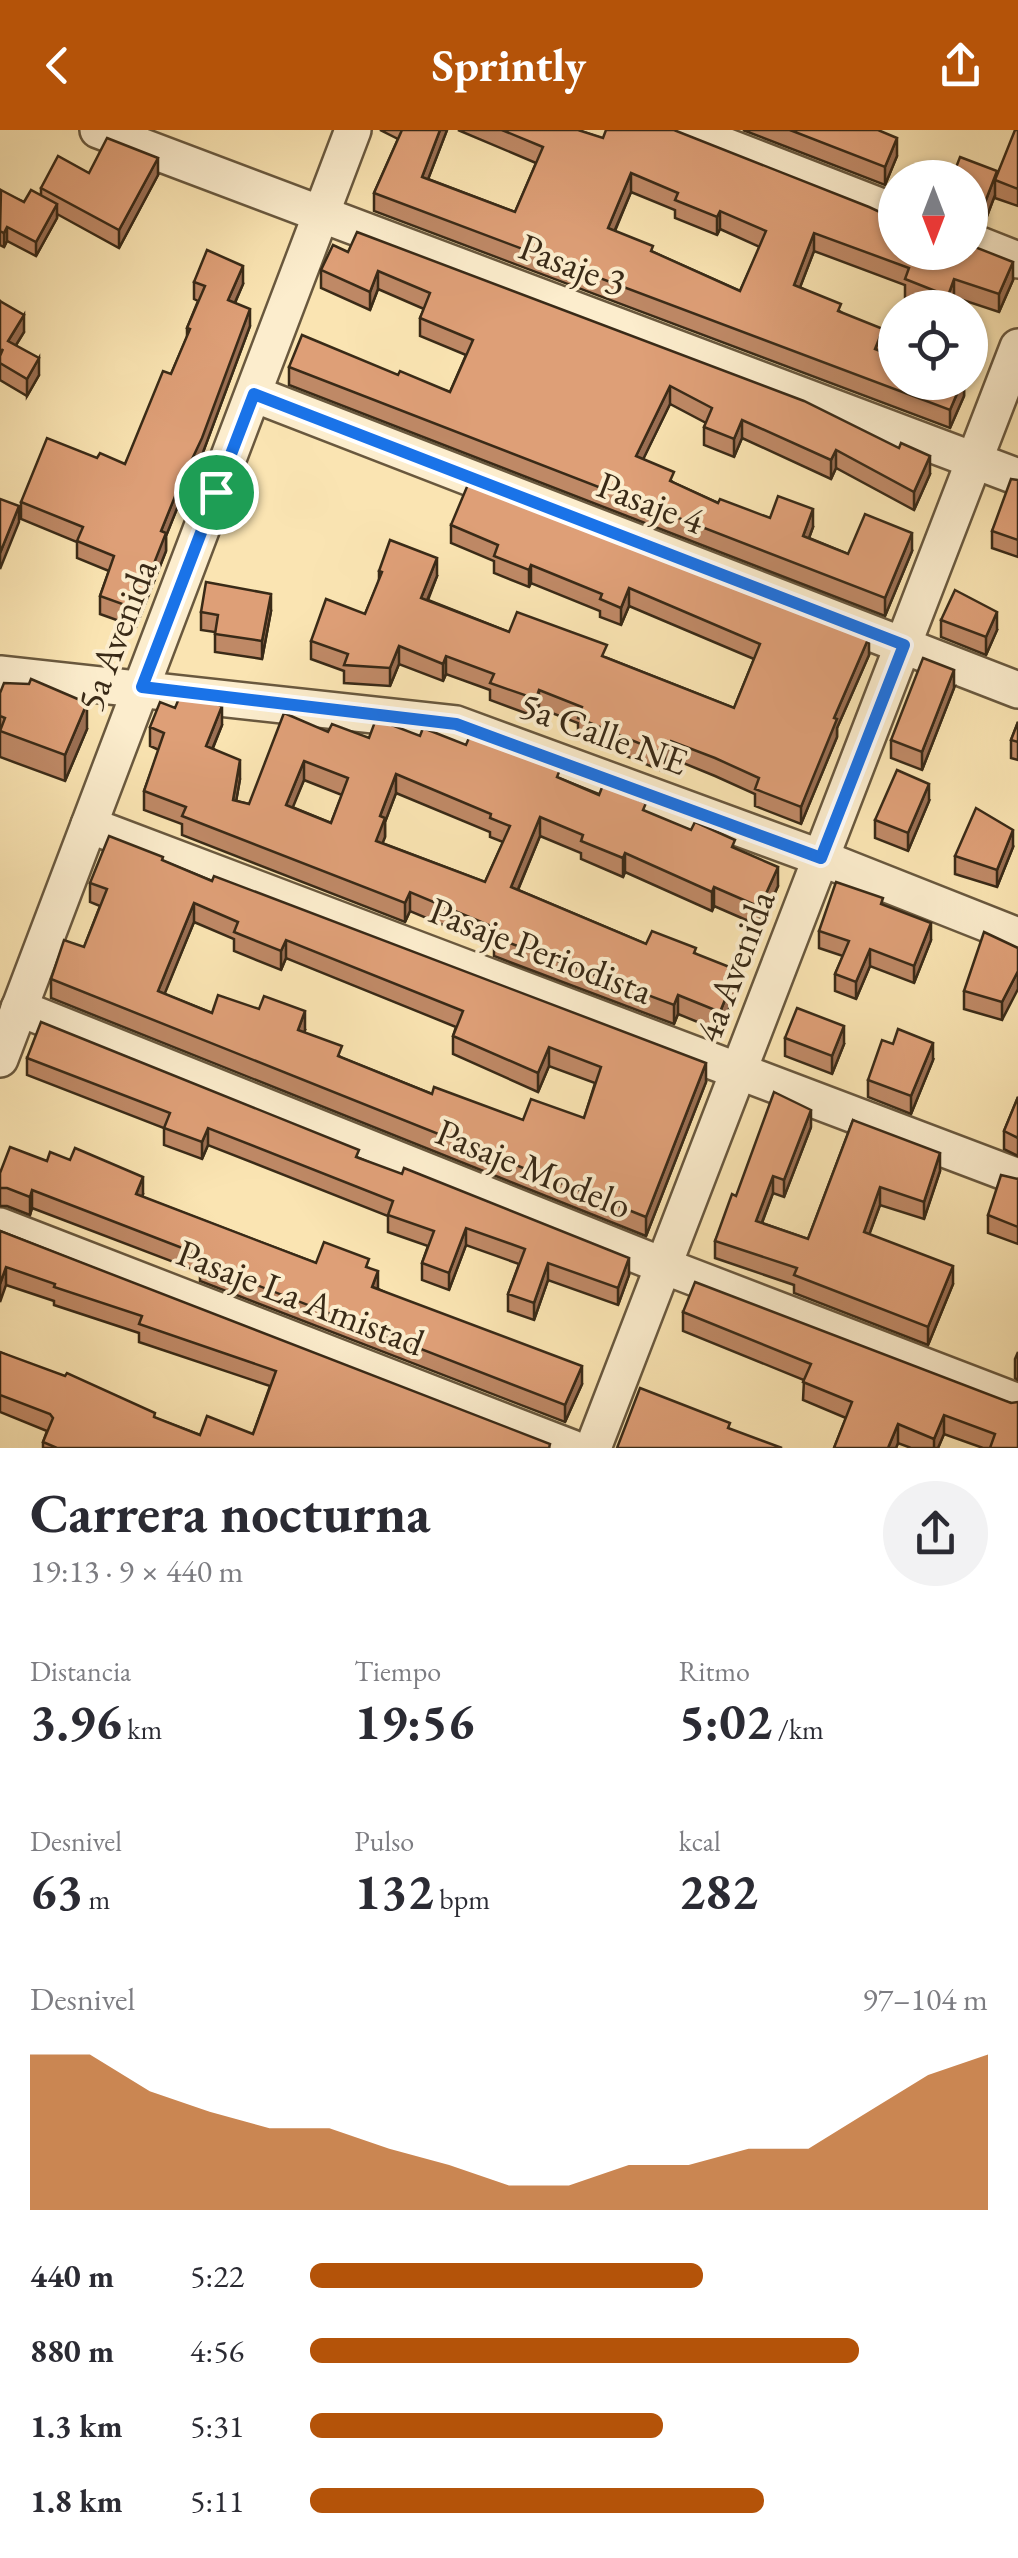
<!DOCTYPE html>
<html lang="es">
<meta charset="utf-8">
<style>
:root{--surface:#fff;--page:#f2f2f3;--text:#2b2b33;--muted:#7c7c81;--accent:#b45309}
body{margin:0;font-family:"EB Garamond",serif;background:var(--page);color:var(--text);height:100vh;display:flex;flex-direction:column;font-size:38px;white-space:nowrap}
*{box-sizing:border-box;margin:0}
p{font-size:32px;color:var(--muted)}
.icon{flex:none;width:55px;height:55px;fill:none;stroke:currentColor;stroke-width:2;stroke-linecap:round;stroke-linejoin:round}
.map{position:relative;height:1318px;overflow:hidden}
.side{display:flex;flex-direction:column;background:var(--surface);flex:1}
.side>*{flex:none}
.needle{width:65px;rotate:180deg}
.fabs{position:absolute;left:878px;top:30px;display:grid;gap:20px}
.fabs a{display:grid;place-items:center;width:110px;height:110px;border-radius:50%;background:var(--surface);box-shadow:0 2px 8px #0004;font-size:50px}
.pin{position:absolute;display:grid;place-items:center;width:85px;height:85px;color:#fff;margin:-42px;border:5px solid #fff;border-radius:50%;box-shadow:0 2px 10px #0007}
.round{display:grid;place-items:center;flex:none;width:105px;height:105px;border-radius:52px;background:var(--page)}
.overview{display:flex;align-items:center;justify-content:space-between;height:170px;padding:0 30px}
h1{font-size:55px;font-weight:700;line-height:75px}
.metrics{display:grid;grid-template-columns:repeat(3,1fr);gap:15px;height:170px;padding:10px 30px}
.metrics div{display:grid;align-content:center}
.metrics b{font-size:50px;font-weight:700}
.metrics small{font-size:28px;font-weight:400}
.metrics p{font-size:28px}
.chart{height:280px;padding:20px 30px}
.chart p{display:flex;justify-content:space-between}
.chart svg{width:100%;height:180px;margin-top:10px;fill:var(--accent);opacity:.7}
ul{padding:0 30px;list-style:none;font-size:32px}
li{display:grid;grid-template-columns:160px 120px 1fr;align-items:center;height:75px}
li i{height:25px;border-radius:12px;background:var(--accent)}
header{display:flex;justify-content:space-between;align-items:center;height:130px;padding:0 30px;background:var(--accent);color:#fff;font-size:45px;font-weight:700}
.map>svg:first-child{display:block}
</style>
<header><svg class="icon" aria-label="back" viewBox="0 0 24 24"><path d="M15 5l-7 7 7 7"/></svg>Sprintly<svg class="icon" aria-label="share" viewBox="0 0 24 24"><path d="M12 15V3M7 8l5-5 5 5M5 13v7h14v-7"/></svg></header>
<div class="map">
<svg width="1018" height="1318" viewBox="0 0 1018 1318">
<rect width="100%" height="100%" fill="#fae4b2"/>
<filter id="stains"><feTurbulence type="fractalNoise" baseFrequency=".002" numOctaves="4"/><feColorMatrix values="0 0 0 0 .2 0 0 0 0 .09 0 0 0 0 .02 0 0 0 .5 -.17"/></filter>
<radialGradient id="worn" r=".72"><stop offset=".6" stop-color="#630" stop-opacity="0"/><stop offset="1" stop-color="#630" stop-opacity=".3"/></radialGradient>
<g fill="none" stroke-linecap="round" stroke-linejoin="round">
<defs>
<g id="minor">
<polyline points="98,0 1018,347"/>
<polyline points="684,0 895,82"/>
<polyline points="970,111 1018,130"/>
<polyline points="254,264 1018,560"/>
<polyline points="0,544 456,594 821,728 1018,806"/>
<polyline points="89,695 1018,1047"/>
<polyline points="19,878 664,1136 1018,1272"/>
<polyline points="0,929 353,0"/>
<polyline points="0,1096 572,1318"/>
<polyline points="593,1318 1018,217"/>
</g>
</defs>
<use href="#minor" stroke="#69583e" stroke-width="40"/>
<use href="#minor" stroke="#fcedcd" stroke-width="35"/>
</g>
<g fill="#bf8966" stroke="#392a17" stroke-width="2.5" fill-rule="evenodd">
<path d="M 380,0 L 447,0 L 428,49 L 515,82 L 536,33 L 458,0 L 578,0 L 1013,150 L 999,182 L 954,167 L 950,178 L 931,178 L 905,168 L 905,155 L 814,121 L 800,157 L 841,182 L 883,217 L 881,222 L 895,252 L 964,252 L 964,266 L 950,298 L 374,81 L 374,63 L 398,9 ZM 631,62 L 675,80 L 675,88 L 717,105 L 720,99 L 760,117 L 740,161 L 653,122 L 615,101 Z"/>
<polygon points="743,0 878,0 897,26 885,55"/>
<polygon points="1018,0 1018,76 995,68 995,65 984,94 970,90 970,48 997,45"/>
<polygon points="89,43 158,45 119,118 57,84 57,88 36,126 7,111 4,117 0,115 0,62 24,72 41,65 41,58"/>
<polygon points="348,122 930,344 914,380 836,338 831,349 742,308 734,327 704,315 704,297 706,293 670,274 643,329 674,353 718,373 770,388 813,397 809,408 848,424 912,421 885,486 289,255 289,237 398,245 450,262 466,225 420,206 420,188 424,179 378,159 370,180 321,158 321,140"/>
<polygon points="194,152 243,154 235,173 250,196 202,325 178,376 166,406 166,421 136,497 100,484 100,466 109,441 77,428 77,412 21,389 21,372 97,328 125,334 171,244 187,207 187,198 198,171 194,169"/>
<polygon points="0,171 24,202 16,215 39,245 27,266 0,250"/>
<polygon points="1018,350 1018,427 992,418 992,401"/>
<polygon points="451,395 869,525 837,598 837,607 801,694 755,676 755,664 715,646 671,628 665,642 578,606 578,593 539,578 536,587 490,570 490,560 446,544 443,551 399,534 390,556 344,553 344,541 311,529 311,511 365,484 379,451 379,441 437,446 428,470 509,502 607,528 734,578 754,529 629,476 621,495 600,487 600,481 531,453 529,457 494,443 494,431 451,413"/>
<polygon points="271,481 262,529 215,522 215,502 201,500 201,482"/>
<polygon points="941,490 997,500 986,525 941,507"/>
<polygon points="954,558 922,640 891,628 891,610"/>
<polygon points="0,563 87,599 65,651 0,627"/>
<path d="M 175,578 L 222,595 L 213,618 L 240,649 L 236,671 L 249,674 L 328,602 L 369,608 L 420,606 L 561,649 L 735,718 L 778,756 L 760,796 L 714,776 L 712,781 L 625,742 L 623,747 L 581,729 L 581,723 L 540,706 L 518,760 L 646,814 L 696,824 L 737,859 L 720,901 L 678,884 L 674,894 L 494,826 L 494,816 L 410,781 L 405,792 L 182,705 L 182,694 L 144,680 L 144,661 L 159,620 L 150,616 L 150,597 ZM 304,650 L 342,665 L 331,693 L 292,677 ZM 396,663 L 490,702 L 490,707 L 503,712 L 485,752 L 382,713 L 385,707 L 385,692 Z"/>
<polygon points="1018,592 1018,630 1011,628 1011,610"/>
<polygon points="929,671 908,721 875,708 875,690"/>
<polygon points="1013,717 997,757 955,744 955,726"/>
<path d="M 163,731 L 706,952 L 646,1106 L 51,868 L 51,849 L 84,817 L 100,776 L 90,772 L 90,753 ZM 194,792 L 234,809 L 234,821 L 281,840 L 286,828 L 456,897 L 453,906 L 453,924 L 538,962 L 549,936 L 595,953 L 584,988 L 523,990 L 432,964 L 342,928 L 304,902 L 305,900 L 212,883 L 164,864 Z"/>
<polygon points="883,775 931,810 914,853 870,836 856,869 835,861 835,844 843,826 819,818 819,801"/>
<polygon points="1018,818 1002,890 964,879 964,861"/>
<polygon points="785,908 844,914 832,944 785,926"/>
<polygon points="27,928 359,1028 629,1145 618,1175 548,1150 534,1190 508,1181 508,1164 519,1134 466,1115 449,1160 422,1150 422,1133 428,1116 388,1102 388,1086 208,1015 202,1029 164,1015 164,998 27,945"/>
<polygon points="933,930 911,984 868,967 868,950"/>
<polygon points="1018,967 1018,1026 1004,1019 1004,1001"/>
<polygon points="853,990 940,1041 924,1089 880,1075 869,1104 953,1154 928,1215 794,1163 794,1155 715,1128 715,1111 736,1066 811,997 784,1067 773,1063 762,1093 808,1109"/>
<polygon points="47,1031 143,1064 142,1067 316,1133 369,1138 378,1159 582,1254 565,1292 200,1151 200,1142 32,1078 30,1085 7,1076 0,1076 0,1043"/>
<polygon points="1018,1049 1018,1114 988,1103 988,1085"/>
<polygon points="0,1101 550,1318 43,1318 43,1312 47,1301 0,1282 0,1222 155,1288 200,1305 253,1304 270,1256 139,1212 139,1203 54,1175 54,1171 6,1155"/>
<polygon points="683,1182 1011,1273 1018,1318 983,1318 944,1304 938,1318 911,1318 898,1313 896,1318 834,1318 846,1288 803,1270 804,1250 683,1201"/>
<polygon points="1018,1222 1018,1250 1015,1248 1015,1229"/>
</g>
<g fill="#9b6f53" stroke="#392a17" stroke-width="2.5">
<polygon points="440,0 447,0 422,65 422,47"/>
<polygon points="897,8 897,26 885,55 885,37"/>
<polygon points="158,28 158,45 119,118 119,100"/>
<polygon points="997,41 995,50 995,65 984,94 984,75"/>
<polygon points="631,43 631,62 608,116 608,98"/>
<polygon points="57,74 57,88 36,126 36,112"/>
<polygon points="720,81 720,99 717,105 717,87"/>
<polygon points="7,97 7,111 4,117 4,103"/>
<polygon points="814,103 814,121 794,173 794,155"/>
<polygon points="1013,132 1013,150 999,182 999,164"/>
<polygon points="243,136 243,154 228,188 228,170"/>
<polygon points="378,141 378,159 370,180 370,162"/>
<polygon points="954,149 954,167 950,178 948,178 948,166"/>
<polygon points="250,179 250,196 202,325 178,376 166,406 166,421 136,497 136,479 161,401"/>
<polygon points="24,185 24,202 8,228 8,211"/>
<polygon points="883,199 883,217 875,237 875,219"/>
<polygon points="39,228 39,245 27,266 27,249"/>
<polygon points="962,252 964,252 964,266 950,298 950,280"/>
<polygon points="670,256 670,274 636,344 636,326"/>
<polygon points="742,290 742,308 734,327 734,309"/>
<polygon points="836,320 836,338 831,349 831,330"/>
<polygon points="930,326 930,344 914,380 914,362"/>
<polygon points="19,376 19,392 0,439 0,423"/>
<polygon points="813,379 813,397 803,424 803,406"/>
<polygon points="912,403 912,421 885,486 885,468"/>
<polygon points="437,428 437,446 421,485 421,468"/>
<polygon points="531,435 531,453 529,457 529,440"/>
<polygon points="629,458 629,476 621,495 621,478"/>
<polygon points="271,464 271,481 262,529 262,511"/>
<polygon points="997,482 997,500 986,525 986,507"/>
<polygon points="869,507 869,525 837,598 837,607 801,694 801,677 834,588"/>
<polygon points="399,516 399,534 390,556 390,538"/>
<polygon points="446,526 446,544 443,551 443,534"/>
<polygon points="954,540 954,558 922,640 922,622"/>
<polygon points="539,560 539,578 536,587 536,569"/>
<polygon points="87,573 87,599 65,651 65,625"/>
<polygon points="222,576 222,595 206,634 206,616"/>
<polygon points="671,611 671,628 665,642 665,624"/>
<polygon points="240,630 240,649 233,689 233,670"/>
<polygon points="304,631 304,650 286,694 286,675"/>
<polygon points="396,644 396,663 385,692 385,707 376,730 376,711 380,686"/>
<polygon points="929,654 929,671 908,721 908,703"/>
<polygon points="540,687 540,706 511,776 511,757"/>
<polygon points="1013,700 1013,717 997,757 997,740"/>
<polygon points="625,723 625,742 623,747 623,728"/>
<polygon points="778,737 778,756 760,796 760,777"/>
<polygon points="714,757 714,776 712,781 712,762"/>
<polygon points="410,762 410,781 405,792 405,773"/>
<polygon points="194,773 194,792 158,880 158,861"/>
<polygon points="931,793 931,810 914,853 914,836"/>
<polygon points="286,810 286,828 281,840 281,821"/>
<polygon points="870,819 870,836 856,869 856,852"/>
<polygon points="737,840 737,859 720,901 720,882"/>
<polygon points="1018,841 1018,859 1002,890 1002,872"/>
<polygon points="678,865 678,884 674,894 674,875"/>
<polygon points="305,881 305,900 298,919 298,900"/>
<polygon points="844,896 844,914 832,944 832,926"/>
<polygon points="933,913 933,930 911,984 911,966"/>
<polygon points="549,917 549,936 538,962 538,943"/>
<polygon points="706,933 706,952 646,1106 646,1087"/>
<polygon points="811,980 811,997 784,1067 784,1050"/>
<polygon points="208,998 208,1015 202,1029 202,1012"/>
<polygon points="940,1023 940,1041 924,1089 924,1072"/>
<polygon points="773,1046 773,1063 756,1108 756,1091"/>
<polygon points="143,1047 143,1064 136,1082 136,1064"/>
<polygon points="880,1057 880,1075 864,1119 864,1102"/>
<polygon points="32,1060 32,1078 30,1085 30,1067"/>
<polygon points="466,1098 466,1115 449,1160 449,1143"/>
<polygon points="629,1128 629,1145 618,1175 618,1158"/>
<polygon points="548,1133 548,1150 534,1190 534,1173"/>
<polygon points="953,1136 953,1154 928,1215 928,1197"/>
<polygon points="6,1137 6,1155 0,1172 0,1154"/>
<polygon points="378,1141 378,1159 372,1157"/>
<polygon points="582,1236 582,1254 565,1292 565,1275"/>
<polygon points="944,1285 944,1304 938,1318 934,1318 934,1309"/>
<polygon points="898,1294 898,1313 896,1318 888,1318"/>
</g>
<g fill="#de9f77" stroke="#392a17" stroke-width="2.5" fill-rule="evenodd">
<path d="M 402,0 L 440,0 L 422,47 L 515,82 L 543,17 L 502,0 L 578,0 L 603,8 L 606,0 L 674,0 L 869,77 L 895,89 L 895,122 L 970,122 L 970,115 L 1013,132 L 999,164 L 954,149 L 948,166 L 905,149 L 909,138 L 814,103 L 794,155 L 841,174 L 838,181 L 883,199 L 875,219 L 895,227 L 895,252 L 962,252 L 950,280 L 374,63 ZM 631,43 L 678,63 L 675,70 L 717,87 L 720,81 L 766,101 L 740,161 L 651,121 L 653,116 L 608,98 Z"/>
<polygon points="790,0 878,0 897,8 885,37"/>
<polygon points="1015,0 1018,0 1018,59 995,50"/>
<polygon points="107,8 158,28 119,100 41,58 58,26 89,43"/>
<polygon points="960,27 997,41 984,75 970,72 970,48 952,48"/>
<polygon points="1,60 24,72 31,60 57,74 36,112 7,97 4,103 0,101"/>
<polygon points="357,102 804,271 899,318 901,313 930,326 914,362 836,320 831,330 742,290 734,309 704,297 712,278 670,256 636,326 674,342 670,351 718,373 720,369 770,388 778,366 813,379 803,406 848,424 865,384 912,403 885,468 289,237 302,205 398,245 400,241 450,262 473,210 420,188 430,163 378,141 370,162 321,140 333,115 348,122"/>
<polygon points="207,120 243,136 228,170 250,179 202,308 178,359 161,401 166,403 136,479 100,466 114,426 77,411 83,397 21,372 47,308 97,328 100,323 125,334 163,241 171,244 190,199 187,198 205,156 194,152"/>
<polygon points="0,171 24,185 8,211 39,228 27,249 0,233 0,226 3,219 0,224"/>
<polygon points="1011,349 1018,350 1018,410 992,401"/>
<polygon points="469,352 869,507 834,588 837,589 801,677 755,659 759,648 715,628 671,611 665,624 578,588 582,577 539,560 536,569 490,553 494,544 446,526 443,534 399,516 390,538 344,535 348,524 311,511 326,469 365,484 382,442 379,441 390,410 437,428 421,468 509,502 517,482 607,515 602,526 734,578 760,514 629,458 621,478 600,469 602,464 531,435 529,440 494,426 498,415 451,395"/>
<polygon points="0,369 19,376 0,423"/>
<polygon points="206,452 271,464 262,511 215,504 218,485 201,482"/>
<polygon points="955,460 997,482 986,507 941,490"/>
<polygon points="923,528 954,540 922,622 891,610"/>
<polygon points="31,549 87,573 65,625 0,601 5,588 0,586 0,563 4,553 29,554"/>
<path d="M 180,566 L 202,569 L 222,576 L 206,616 L 240,630 L 233,670 L 249,674 L 284,583 L 328,602 L 332,594 L 369,608 L 376,589 L 420,606 L 423,598 L 466,615 L 471,603 L 561,637 L 557,647 L 599,665 L 603,655 L 646,673 L 643,680 L 691,700 L 695,692 L 735,710 L 732,717 L 778,737 L 760,777 L 714,757 L 712,762 L 625,723 L 623,728 L 581,711 L 583,705 L 540,687 L 511,757 L 646,814 L 652,801 L 696,818 L 694,823 L 737,840 L 720,882 L 678,865 L 674,875 L 494,807 L 498,799 L 410,762 L 405,773 L 182,686 L 186,677 L 144,661 L 164,603 L 150,597 L 160,572 L 175,578 ZM 304,631 L 348,648 L 331,693 L 286,675 ZM 396,644 L 491,684 L 490,688 L 510,696 L 485,752 L 376,711 L 385,688 L 380,686 Z"/>
<polygon points="1018,592 1018,612 1011,610"/>
<polygon points="897,640 929,654 908,703 875,690"/>
<polygon points="976,678 1013,700 997,740 955,726"/>
<path d="M 109,706 L 163,727 L 162,730 L 212,751 L 214,746 L 706,933 L 646,1087 L 51,849 L 64,810 L 84,817 L 107,759 L 90,753 ZM 194,773 L 238,792 L 234,802 L 281,821 L 286,810 L 463,881 L 453,906 L 538,943 L 549,917 L 601,937 L 584,988 L 531,969 L 523,990 L 434,957 L 432,964 L 338,926 L 342,916 L 298,900 L 305,881 L 264,866 L 259,879 L 218,865 L 212,883 L 158,861 Z"/>
<polygon points="836,752 883,768 881,774 931,793 914,836 870,819 856,852 835,844 849,811 819,801"/>
<polygon points="984,802 1018,818 1018,841 1002,872 964,861"/>
<polygon points="797,878 844,896 832,926 785,908"/>
<polygon points="41,892 359,1020 356,1027 402,1044 404,1038 629,1128 618,1158 548,1133 534,1173 508,1164 525,1119 466,1098 449,1143 422,1133 434,1101 388,1085 393,1071 208,998 202,1012 164,998 170,983 27,928"/>
<polygon points="898,899 933,913 911,966 868,950 882,910 893,914"/>
<polygon points="774,962 811,980 784,1050 773,1046 756,1091 808,1109 853,990 940,1023 924,1072 880,1057 864,1102 953,1136 928,1197 794,1145 797,1138 715,1111 732,1064 736,1066"/>
<polygon points="1018,967 1018,1008 1004,1001"/>
<polygon points="10,1017 47,1031 50,1022 70,1030 75,1018 143,1047 136,1064 316,1133 324,1112 369,1129 366,1137 378,1141 372,1157 582,1236 565,1275 200,1133 203,1126 32,1060 30,1067 7,1058 0,1058 0,1043"/>
<polygon points="1001,1045 1018,1049 1018,1097 988,1085"/>
<polygon points="0,1101 550,1314 549,1318 57,1318 43,1312 53,1288 50,1284 0,1265 0,1222 65,1246 67,1243 155,1283 154,1287 200,1305 207,1286 253,1304 276,1241 139,1194 142,1186 54,1157 55,1154 6,1137 0,1154"/>
<polygon points="695,1152 1011,1273 1018,1272 1018,1318 990,1318 995,1304 944,1285 934,1309 898,1294 888,1318 834,1318 852,1272 803,1252 811,1234 683,1182"/>
<polygon points="640,1258 730,1293 728,1298 782,1318 617,1318"/>
</g>
<g fill="none" stroke-linecap="round" stroke-linejoin="round">
<defs>
<polygon id="route" points="254,264 904,515 821,728 456,594 142,557"/>
</defs>
<use href="#route" stroke="#fff" stroke-width="20"/>
<use href="#route" stroke="#1a73e8" stroke-width="12"/>
</g>
<g text-anchor="middle" dominant-baseline="central" stroke-width="8" stroke-linejoin="round" paint-order="stroke">
<g font-size="38" fill="#392a17" stroke="#fcedcd">
<text transform="translate(573 134) rotate(21)">Pasaje 3</text>
<text transform="translate(651 372) rotate(21)">Pasaje 4</text>
<text transform="translate(116 505) rotate(-69)">5a Avenida</text>
<text transform="translate(604 603) rotate(20)">5a Calle NE</text>
<text transform="translate(541 820) rotate(21)">Pasaje Periodista</text>
<text transform="translate(734 836) rotate(-69)">4a Avenida</text>
<text transform="translate(534 1038) rotate(22)">Pasaje Modelo</text>
<text transform="translate(301 1167) rotate(21)">Pasaje La Amistad</text>
</g>
</g>
<rect width="100%" height="100%" filter="url(#stains)"/>
<rect width="100%" height="100%" fill="url(#worn)"/>
</svg>
<div class="fabs">
<a><svg class="needle" viewBox="-14 -14 28 28"><path d="M0-13l5 13h-10z" fill="#e53935"/><path d="M0 13l5-13h-10z" fill="#7c7c81"/></svg></a>
<a><svg class="icon" aria-label="locate" viewBox="0 0 24 24"><circle cx="12" cy="12" r="6"/><path d="M12 2v4M12 18v4M2 12h4M18 12h4"/></svg></a>
</div>
<div class="pin" style="left:216px;top:362px;background:#1e9e55"><svg class="icon" aria-label="arrive" viewBox="0 0 24 24"><path d="M6 21V4h12l-3 4 3 4H6"/></svg></div>
</div>
<section class="side">
<div class="overview"><div><h1>Carrera nocturna</h1><p>19:13 · 9 × 440 m</p></div><a class="round"><svg class="icon" aria-label="share" viewBox="0 0 24 24"><path d="M12 15V3M7 8l5-5 5 5M5 13v7h14v-7"/></svg></a></div>
<div class="metrics">
<div><p>Distancia</p><b>3.96<small> km</small></b></div>
<div><p>Tiempo</p><b>19:56</b></div>
<div><p>Ritmo</p><b>5:02<small> /km</small></b></div>
</div>
<div class="metrics">
<div><p>Desnivel</p><b>63<small> m</small></b></div>
<div><p>Pulso</p><b>132<small> bpm</small></b></div>
<div><p>kcal</p><b>282</b></div>
</div>
<div class="chart"><p><span>Desnivel</span>97–104 m</p>
<svg viewBox="0 0 160 44" preserveAspectRatio="none"><path d="M0 44V6L10 6L20 15L30 20L40 24L50 24L60 29L70 33L80 38L90 38L100 33L110 33L120 29L130 29L140 20L150 11L160 6V44z"/></svg>
</div>
<ul>
<li><b>440 m</b>5:22<i style="width:58%"></i></li>
<li><b>880 m</b>4:56<i style="width:81%"></i></li>
<li><b>1.3 km</b>5:31<i style="width:52%"></i></li>
<li><b>1.8 km</b>5:11<i style="width:67%"></i></li>
</ul>
</section>
